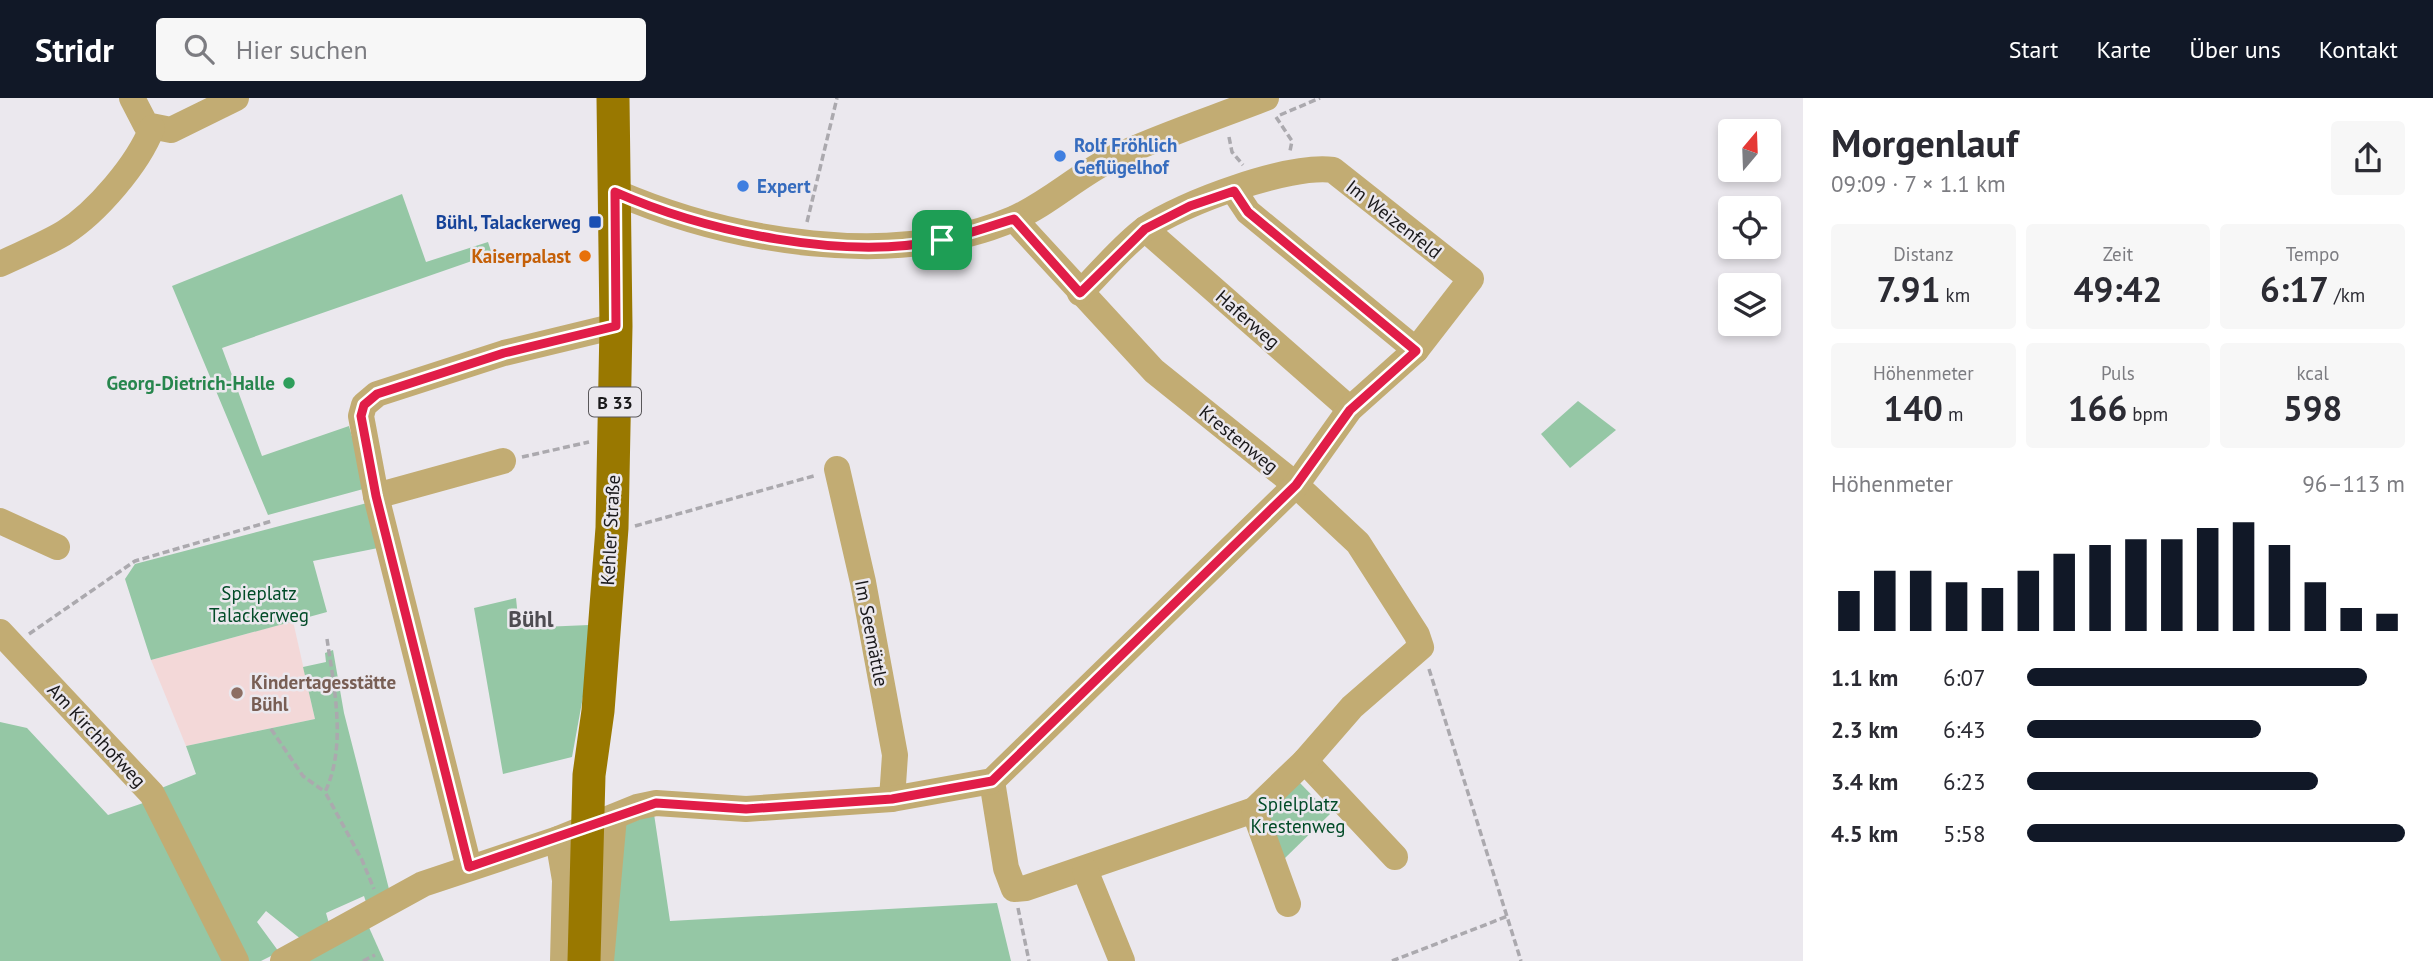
<!DOCTYPE html>
<html lang="de">
<meta charset="utf-8">
<style>
:root{--surface:#fff;--page:#f7f7f7;--text:#2b2b33;--muted:#7c7c81;--accent:#111827}
body{margin:0;font-family:"PT Sans",sans-serif;background:var(--page);color:var(--text);height:100vh;display:flex;flex-direction:column;font-size:26px;white-space:nowrap}
*{box-sizing:border-box;margin:0}
p{font-size:23px;color:var(--muted)}
.icon{flex:none;width:38px;height:38px;fill:none;stroke:currentColor;stroke-width:2;stroke-linecap:round;stroke-linejoin:round}
.map{position:relative;flex:1;overflow:hidden}
.sheet{display:flex;flex-direction:column;background:var(--surface);width:630px}
.sheet>*{flex:none}
.needle{width:46px;rotate:19deg}
.fabs{position:absolute;left:1718px;top:21px;display:grid;gap:14px}
.fabs a{display:grid;place-items:center;width:63px;height:63px;border-radius:7px;background:var(--surface);box-shadow:0 4px 10px #0003;font-size:35px}
.pin{position:absolute;display:grid;place-items:center;width:60px;height:60px;color:#fff;margin:-30px;border-radius:14px;box-shadow:0 4px 10px #0006}
.round{display:grid;place-items:center;flex:none;width:74px;height:74px;border-radius:7px;background:var(--page)}
.headline{display:flex;align-items:center;justify-content:space-between;height:119px;padding:0 28px}
h1{font-size:38px;font-weight:600;line-height:52px}
.stats{display:grid;grid-template-columns:repeat(3,1fr);gap:10px;height:119px;padding:7px 28px}
.stats div{display:grid;align-content:center;border-radius:7px;background:var(--page);text-align:center}
.stats b{font-size:35px;font-weight:600}
.stats small{font-size:19px;font-weight:400}
.stats p{font-size:19px}
.chart{height:196px;padding:14px 28px}
.chart p{display:flex;justify-content:space-between}
.chart svg{width:100%;height:126px;margin-top:7px;stroke:var(--accent);stroke-width:6}
ul{padding:0 28px;list-style:none;font-size:23px}
li{display:grid;grid-template-columns:112px 84px 1fr;align-items:center;height:52px}
li i{height:18px;border-radius:9px;background:var(--accent)}
header{display:flex;align-items:center;gap:42px;box-sizing:border-box;height:98px;padding:0 35px;background:var(--accent);color:#fff}
header strong{font-size:33px}
nav{display:flex;gap:38px;margin-inline-start:auto;font-size:24px}
.search{width:490px;height:63px;background:var(--page);display:flex;align-items:center;gap:18px;box-sizing:border-box;padding:0 24px;border-radius:7px;color:var(--muted);font-size:26px}
main{display:flex;flex:1;min-height:0}
.map>svg:first-child{display:block}
</style>
<header>
<strong>Stridr</strong>
<div class="search"><svg class="icon" aria-label="search" viewBox="0 0 24 24"><circle cx="10" cy="10" r="6"/><path d="M15 15l6 6"/></svg>Hier suchen</div>
<nav><a>Start</a><a>Karte</a><a>Über uns</a><a>Kontakt</a></nav>
</header>
<main>
<div class="map">
<svg width="1803" height="863" viewBox="0 0 1803 863">
<rect width="100%" height="100%" fill="#ebe8ee"/>
<polygon fill="#f3d8d8" points="293,523 315,621 186,648 151,562"/>
<g fill="#95c7a5">
<polygon points="402,96 426,164 488,144 492,156 222,250 262,358 349,328 367,390 268,417 172,188"/>
<polygon points="1578,303 1616,332 1570,370 1541,336"/>
<polygon points="367,405 378,450 313,463 327,514 151,562 125,481 135,466"/>
<polygon points="516,500 519,530 589,527 590,560 572,659 503,676 474,510"/>
<polygon points="333,552 344,615 390,795 367,807 364,798 326,815 330,829 302,842 266,813 257,824 279,854 261,863 242,863 159,691 196,676 186,648 315,621 303,569 326,564 325,555"/>
<polygon points="0,624 27,630 108,717 149,703 230,863 0,863"/>
<polygon points="1299,684 1330,716 1283,762 1267,716"/>
<polygon points="654,716 670,823 997,805 1011,863 607,863 619,729"/>
<polygon points="367,825 384,863 295,863"/>
</g>
<g fill="none" stroke-linecap="round" stroke-linejoin="round">
<g stroke="#aba9ae" stroke-width="3.5" stroke-dasharray="7 3.5" stroke-linecap="butt">
<polyline points="1280,17 1320,0"/>
<polyline points="1276,19 1292,43 1290,53"/>
<polyline points="1229,39 1232,54 1243,67"/>
<polyline points="807,124 837,0"/>
<polyline points="522,359 589,344"/>
<polyline points="635,428 817,377"/>
<polyline points="29,536 135,463 272,423"/>
<path d="M 327,541 C 334,589 347,648 325,694 L 362,762 L 374,791"/>
<polyline points="1429,571 1521,863"/>
<polyline points="271,631 303,678 325,694"/>
<polyline points="1018,810 1029,863"/>
<polyline points="363,863 375,857"/>
<polyline points="1392,863 1508,818"/>
</g>
<g stroke="#c2ac73" stroke-width="26">
<polyline points="132,0 146,27 171,32 236,0"/>
<polyline points="1234,93 1248,114 1416,252"/>
<path d="M 615,94 C 731,144 893,172 1013,121 C 1048,106 1078,77 1113,60 C 1162,37 1215,20 1266,0"/>
<polyline points="1145,131 1350,311"/>
<path d="M 0,166 C 21,156 44,147 64,135 C 97,114 138,66 152,30"/>
<polyline points="837,371 863,484 895,657 892,701"/>
<polyline points="376,398 503,363"/>
<polyline points="0,423 57,449"/>
<polyline points="0,534 152,696 236,863"/>
<polyline points="1305,663 1395,759"/>
<polyline points="992,683 1006,770 1014,791 1026,790 1254,712 1305,663 1352,609 1421,549 1417,537 1358,445 1296,387 1154,273 1014,121"/>
<polyline points="1254,712 1288,806"/>
<polyline points="558,741 565,782 563,863"/>
<polyline points="469,769 376,398 361,318 364,307 377,296 504,255 616,228"/>
<polyline points="1085,772 1122,863"/>
<path d="M 283,863 L 423,786 L 558,741 L 637,709 L 656,705 L 746,711 L 892,701 L 992,683 L 1296,387 L 1350,311 L 1416,252 L 1471,181 L 1333,72 C 1289,66 1182,105 1145,131 C 1122,148 1101,174 1080,195"/>
<polyline points="601,863 614,719"/>
</g>
<polyline stroke="#997800" stroke-width="33" points="584,863 589,677 598,613 612,430 616,228 613,0"/>
</g>
<g fill="none" stroke-linecap="round" stroke-linejoin="round">
<defs>
<path id="route" d="M 1234,93 L 1248,114 L 1416,253 L 1350,312 L 1296,387 L 992,683 L 892,701 L 746,711 L 656,705 L 469,769 L 376,398 L 361,318 L 364,307 L 377,296 L 504,255 L 616,228 L 615,94 C 706,134 844,163 942,142 C 966,137 990,128 1014,121 L 1080,195 L 1145,131 L 1190,108 Z"/>
</defs>
<use href="#route" stroke="#fff" stroke-width="14"/>
<use href="#route" stroke="#e11d48" stroke-width="9"/>
</g>
<g fill="#3f7fe0" stroke="#ebe8ee" stroke-width="2.5">
<circle cx="1060" cy="58" r="7"/>
<circle cx="743" cy="88" r="7"/>
</g>
<rect fill="#1a4fb4" stroke="#ebe8ee" stroke-width="2.5" x="588" y="117" width="14" height="14" rx="3.5"/>
<circle fill="#e8710a" stroke="#ebe8ee" stroke-width="2.5" cx="585" cy="158" r="7"/>
<circle fill="#2e9e5b" stroke="#ebe8ee" stroke-width="2.5" cx="289" cy="285" r="7"/>
<circle fill="#8d6e63" stroke="#ebe8ee" stroke-width="2.5" cx="237" cy="595" r="7"/>
<g text-anchor="middle" dominant-baseline="central" stroke-width="5" stroke-linejoin="round" paint-order="stroke">
<rect fill="#ebe8ee" stroke="#59575a" stroke-width="2" x="589" y="289.5" width="52" height="29" rx="5"/>
<g font-size="18" font-weight="bold" fill="#1a191b">
<text x="615" y="304">B 33</text>
</g>
<g font-size="19" font-weight="bold" fill="#366cbe" stroke="#ebe8ee" text-anchor="start">
<text x="1074" y="47">Rolf Fröhlich<tspan x="1074" dy="22">Geflügelhof</tspan></text>
<text x="757" y="88">Expert</text>
</g>
<g font-size="19" fill="#1a191b" stroke="#ebe8ee">
<text transform="translate(1394 121) rotate(38)">Im Weizenfeld</text>
<text transform="translate(1248 221) rotate(41)">Haferweg</text>
<text transform="translate(1239 341) rotate(39)">Krestenweg</text>
<text transform="translate(610 432) rotate(-87)">Kehler Straße</text>
<text transform="translate(872 535) rotate(79)">Im Seemättle</text>
<text transform="translate(97 637) rotate(47)">Am Kirchhofweg</text>
</g>
<g font-size="19" font-weight="bold" fill="#164399" stroke="#ebe8ee" text-anchor="end">
<text x="581" y="124">Bühl, Talackerweg</text>
</g>
<g font-size="19" font-weight="bold" fill="#c56008" stroke="#ebe8ee" text-anchor="end">
<text x="571" y="158">Kaiserpalast</text>
</g>
<g font-size="19" font-weight="bold" fill="#27864d" stroke="#ebe8ee" text-anchor="end">
<text x="275" y="285">Georg-Dietrich-Halle</text>
</g>
<g font-size="19" fill="#024b28" stroke="#ebe8ee">
<text x="259" y="495">Spieplatz<tspan x="259" dy="22">Talackerweg</tspan></text>
<text x="1298" y="706">Spielplatz<tspan x="1298" dy="22">Krestenweg</tspan></text>
</g>
<g font-size="19" font-weight="bold" fill="#785e54" stroke="#ebe8ee" text-anchor="start">
<text x="251" y="584">Kindertagesstätte<tspan x="251" dy="22">Bühl</tspan></text>
</g>
<g font-size="23" font-weight="bold" fill="#4e4c51" stroke="#ebe8ee">
<text x="531" y="520">Bühl</text>
</g>
</g>
</svg>
<div class="fabs">
<a><svg class="needle" viewBox="-14 -14 28 28"><path d="M0-13l5 13h-10z" fill="#e53935"/><path d="M0 13l5-13h-10z" fill="#7c7c81"/></svg></a>
<a><svg class="icon" aria-label="locate" viewBox="0 0 24 24"><circle cx="12" cy="12" r="6"/><path d="M12 2v4M12 18v4M2 12h4M18 12h4"/></svg></a>
<a><svg class="icon" aria-label="layers" viewBox="0 0 24 24"><path d="M12 4l9 5-9 5-9-5zM3 14l9 5 9-5"/></svg></a>
</div>
<div class="pin" style="left:942px;top:142px;background:#1e9e55"><svg class="icon" aria-label="arrive" viewBox="0 0 24 24"><path d="M6 21V4h12l-3 4 3 4H6"/></svg></div>
</div>
<section class="sheet">
<div class="headline"><div><h1>Morgenlauf</h1><p>09:09 · 7 × 1.1 km</p></div><a class="round"><svg class="icon" aria-label="share" viewBox="0 0 24 24"><path d="M12 15V3M7 8l5-5 5 5M5 13v7h14v-7"/></svg></a></div>
<div class="stats">
<div><p>Distanz</p><b>7.91<small> km</small></b></div>
<div><p>Zeit</p><b>49:42</b></div>
<div><p>Tempo</p><b>6:17<small> /km</small></b></div>
</div>
<div class="stats">
<div><p>Höhenmeter</p><b>140<small> m</small></b></div>
<div><p>Puls</p><b>166<small> bpm</small></b></div>
<div><p>kcal</p><b>598</b></div>
</div>
<div class="chart"><p><span>Höhenmeter</span>96–113 m</p>
<svg viewBox="0 0 160 44" preserveAspectRatio="none"><path d="M5 44V30M15 44V23M25 44V23M35 44V27M45 44V29M55 44V23M65 44V17M75 44V14M85 44V12M95 44V12M105 44V8M115 44V6M125 44V14M135 44V27M145 44V36M155 44V38"/></svg>
</div>
<ul>
<li><b>1.1 km</b>6:07<i style="width:90%"></i></li>
<li><b>2.3 km</b>6:43<i style="width:62%"></i></li>
<li><b>3.4 km</b>6:23<i style="width:77%"></i></li>
<li><b>4.5 km</b>5:58<i style="width:100%"></i></li>
</ul>
</section>
</main>
